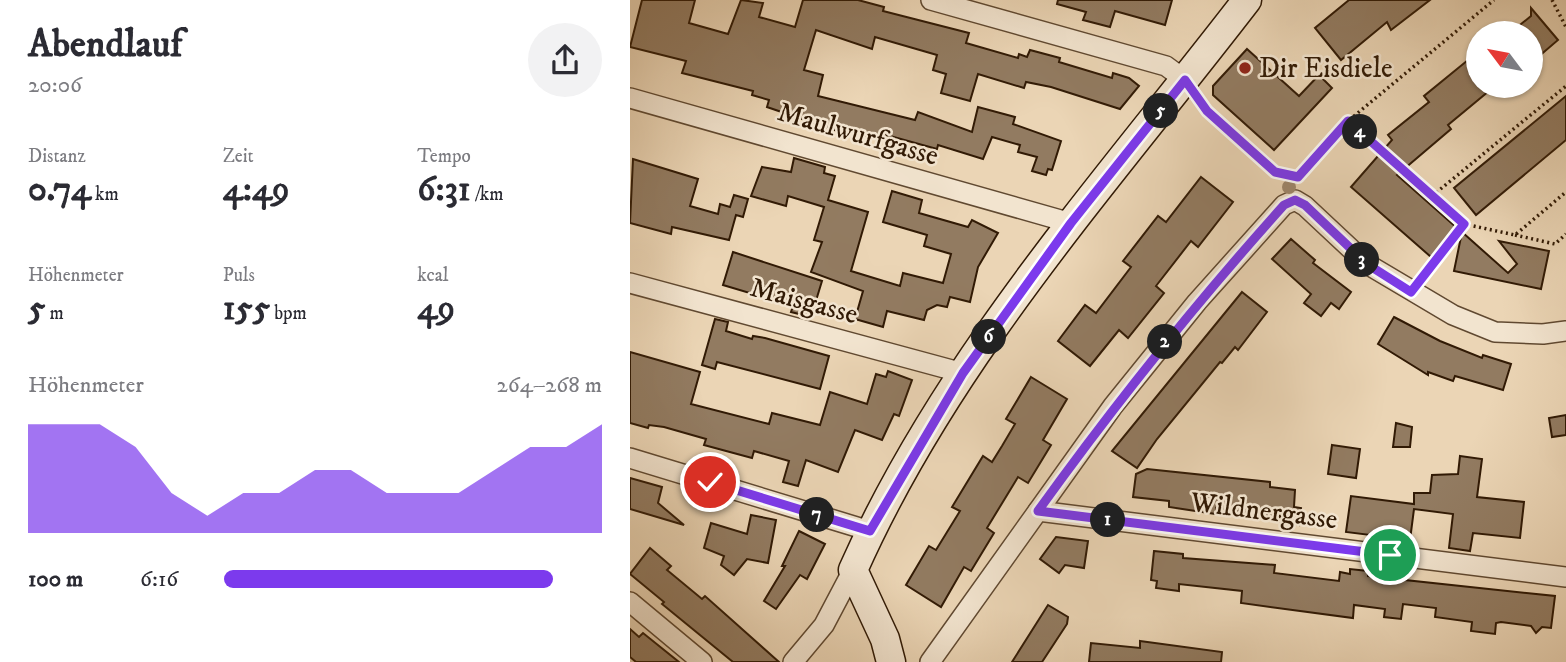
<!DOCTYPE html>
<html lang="de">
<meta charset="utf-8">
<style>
:root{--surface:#fff;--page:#f2f2f3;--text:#2b2b33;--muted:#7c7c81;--accent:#7c3aed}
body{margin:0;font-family:"IM FELL DW Pica",serif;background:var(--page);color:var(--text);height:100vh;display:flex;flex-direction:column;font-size:26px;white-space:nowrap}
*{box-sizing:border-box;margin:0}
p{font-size:23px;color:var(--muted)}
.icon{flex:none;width:38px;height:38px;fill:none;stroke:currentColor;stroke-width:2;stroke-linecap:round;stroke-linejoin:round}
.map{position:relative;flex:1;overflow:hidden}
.sheet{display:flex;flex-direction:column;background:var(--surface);width:630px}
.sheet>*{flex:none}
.needle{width:46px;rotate:302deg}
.fabs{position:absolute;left:836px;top:21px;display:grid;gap:14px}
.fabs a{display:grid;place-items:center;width:77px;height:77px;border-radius:50%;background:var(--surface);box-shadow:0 2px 5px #0004;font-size:35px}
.pin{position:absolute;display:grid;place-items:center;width:60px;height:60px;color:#fff;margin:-30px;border:4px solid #fff;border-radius:50%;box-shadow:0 2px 7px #0007}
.km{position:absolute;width:35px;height:35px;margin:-18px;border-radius:50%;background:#222;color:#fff;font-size:19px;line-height:35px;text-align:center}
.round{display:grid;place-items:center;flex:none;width:74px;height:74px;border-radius:37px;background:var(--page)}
.summary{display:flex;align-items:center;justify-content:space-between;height:119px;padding:0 28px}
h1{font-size:38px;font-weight:800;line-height:52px}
.stats{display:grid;grid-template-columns:repeat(3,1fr);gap:10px;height:119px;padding:7px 28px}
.stats div{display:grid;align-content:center}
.stats b{font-size:35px;font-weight:800}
.stats small{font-size:19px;font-weight:400}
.stats p{font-size:19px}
.chart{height:196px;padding:14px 28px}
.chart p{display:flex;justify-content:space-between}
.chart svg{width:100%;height:126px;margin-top:7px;fill:var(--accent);opacity:.7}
ul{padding:0 28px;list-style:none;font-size:23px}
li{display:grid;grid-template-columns:112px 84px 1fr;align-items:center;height:52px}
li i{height:18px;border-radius:9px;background:var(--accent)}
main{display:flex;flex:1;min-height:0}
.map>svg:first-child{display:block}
</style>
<main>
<section class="sheet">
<div class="summary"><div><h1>Abendlauf</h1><p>20:06</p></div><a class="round"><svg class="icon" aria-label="share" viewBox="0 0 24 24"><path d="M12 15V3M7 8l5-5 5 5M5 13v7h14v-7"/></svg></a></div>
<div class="stats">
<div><p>Distanz</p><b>0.74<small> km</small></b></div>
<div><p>Zeit</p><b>4:49</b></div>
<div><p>Tempo</p><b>6:31<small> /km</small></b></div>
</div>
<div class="stats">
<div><p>Höhenmeter</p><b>5<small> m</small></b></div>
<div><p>Puls</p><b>155<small> bpm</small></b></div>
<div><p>kcal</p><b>49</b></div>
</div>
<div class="chart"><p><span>Höhenmeter</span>264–268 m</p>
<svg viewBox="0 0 160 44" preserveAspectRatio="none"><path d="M0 44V6L10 6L20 6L30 14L40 30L50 38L60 30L70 30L80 22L90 22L100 30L110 30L120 30L130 22L140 14L150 14L160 6V44z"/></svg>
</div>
<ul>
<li><b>100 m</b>6:16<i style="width:87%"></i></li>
</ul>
</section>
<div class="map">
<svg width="936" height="662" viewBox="0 0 936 662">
<rect width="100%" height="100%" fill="#ebd5b5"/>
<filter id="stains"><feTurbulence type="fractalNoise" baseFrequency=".00286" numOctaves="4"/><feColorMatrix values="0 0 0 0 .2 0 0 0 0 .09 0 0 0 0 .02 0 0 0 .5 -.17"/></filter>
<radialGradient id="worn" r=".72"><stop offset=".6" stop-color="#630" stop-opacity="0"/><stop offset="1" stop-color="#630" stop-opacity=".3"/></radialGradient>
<g fill="#927b61" stroke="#311a05" stroke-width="2">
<polygon points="12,0 65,0 59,23 98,34 111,0 133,3 129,17 165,27 173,0 228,0 254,7 253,11 339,33 336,43 388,58 389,54 397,57 400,50 430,58 429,62 482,78 483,73 499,78 509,86 490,109 421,87 396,82 394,88 348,74 340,101 311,93 316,74 303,70 307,55 245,37 242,49 186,30 174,70 193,75 188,96 285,120 288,112 342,132 348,107 385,117 383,124 431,141 422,170 418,169 416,175 402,171 407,157 388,152 390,145 362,137 353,159 308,145 307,149 260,136 246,134 245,139 217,131 216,134 137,107 139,100 122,95 123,91 52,73 56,61 0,47"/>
<polygon points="428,0 542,0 535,25 485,11 480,27 453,20 456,12 427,4"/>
<polygon points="719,0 800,0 761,30 757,22 711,60 685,28"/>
<polygon points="901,8 928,40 901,63 901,33 880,33 901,16"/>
<polygon points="617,49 669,96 689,75 702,88 644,150 583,95 583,86"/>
<polygon points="849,51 849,86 865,86 818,125 821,129 767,175 827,228 801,257 721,187 762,140 758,135 799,102 794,96"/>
<polygon points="936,96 936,140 846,215 824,188"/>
<polygon points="164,158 195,167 194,173 205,176 198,200 238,212 221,271 270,286 273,273 313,283 321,254 294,246 297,235 253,222 262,191 292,200 289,213 338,227 342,220 368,233 348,267 340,302 320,297 317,307 307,305 297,310 294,320 257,311 253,327 225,319 233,291 181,272 192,242 184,240 194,207 158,196 156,206 121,196 132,167 161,172"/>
<polygon points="3,159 68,179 60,206 88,214 90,204 100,207 104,195 118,199 113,217 106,215 99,240 42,227 41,234 0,223"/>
<polygon points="571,177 603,202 568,247 561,241 526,286 534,293 498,338 489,330 460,366 428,341 455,305 466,313 501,267 493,261 528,216 536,222"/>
<polygon points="832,232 878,273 887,264 869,241 919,251 911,289 824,271"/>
<polygon points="661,239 685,260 683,263 721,292 709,309 701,303 691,316 674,303 681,294 642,259"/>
<polygon points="103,252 192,281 181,317 161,312 163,306 93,285"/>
<polygon points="612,292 637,312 608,350 605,347 592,363 590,362 527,439 507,468 482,451"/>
<polygon points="764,317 810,341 852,358 853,355 881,364 873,390 825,376 823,381 798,372 798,375 748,344"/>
<polygon points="85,319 98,322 96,331 122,339 123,336 135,338 199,356 190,389 87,362 85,369 72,365"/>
<polygon points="0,352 70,372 61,404 139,424 142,413 190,425 200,392 237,404 246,374 256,377 258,371 282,380 269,416 264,414 252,440 225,430 208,472 176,460 168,486 153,482 159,461 124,451 122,458 74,445 76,439 34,427 19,425 18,428 0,423"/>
<polygon points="401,377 437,399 413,440 421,445 398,483 388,477 357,528 364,533 341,571 334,567 311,607 276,585 299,546 306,550 330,511 322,507 353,456 362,462 372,446 385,424 376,419"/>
<polygon points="936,415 936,435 922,437 919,418"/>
<polygon points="766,423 782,427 780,447 763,447"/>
<polygon points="702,445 730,449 726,478 698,474"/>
<polygon points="830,456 852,459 847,497 894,502 890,538 843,533 840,551 819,548 823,514 784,509 780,540 716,532 721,496 784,504 784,493 800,493 802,475 828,474"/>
<polygon points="517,469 640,482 640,487 665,490 664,507 671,508 669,525 650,522 650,516 586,508 586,514 539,507 539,501 503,497 506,474"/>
<polygon points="0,478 32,487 28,503 54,525 0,509"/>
<polygon points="121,515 146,520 138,563 117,559 104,575 91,565 94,556 74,548 81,523 117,534"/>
<polygon points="169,531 195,544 177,579 170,575 146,609 134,601 155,566 152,566"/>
<polygon points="426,537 458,541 454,568 435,565 429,573 410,559"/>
<polygon points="20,548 41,566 37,570 72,599 75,596 149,662 103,662 32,604 34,602 0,574"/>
<polygon points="524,551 553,554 553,558 645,565 644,573 709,581 710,572 720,574 720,569 738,571 738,576 925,596 921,628 912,627 906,633 901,626 871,622 866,623 865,634 841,631 842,622 805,617 806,608 773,604 771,619 754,617 755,609 724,605 723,618 611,603 612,591 549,584 549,591 526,588 527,581 521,580"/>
<polygon points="418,605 438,617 437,624 412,662 382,662"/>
<polygon points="0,629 9,637 13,633 49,662 6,662 0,657"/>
<polygon points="510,641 592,652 591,662 459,662 461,643 510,648"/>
</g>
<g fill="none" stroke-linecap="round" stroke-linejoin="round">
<defs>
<g id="street">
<polyline points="301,0 536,66 555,80"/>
<polyline points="0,98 441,223"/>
<polyline points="0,283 333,373"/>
<polyline points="0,458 240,531"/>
<polyline points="408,511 936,577"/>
<polyline points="0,602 72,662"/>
<polyline points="163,662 194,625 223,570"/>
<polyline points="300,662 483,406 567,302 654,205 665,200 675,206 737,264 823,315 865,332 913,334 936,331"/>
</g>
<path id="secondary" d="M 261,662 L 255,639 L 223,570 C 317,358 477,182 617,0"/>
</defs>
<use href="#street" stroke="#604931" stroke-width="22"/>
<use href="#secondary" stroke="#311a05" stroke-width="31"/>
<g stroke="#311a05" stroke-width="3.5" stroke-dasharray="2 3.5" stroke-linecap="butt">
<polyline points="922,0 936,27"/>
<polyline points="569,99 577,111 645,172 667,177"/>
<polyline points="718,121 834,224 885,235 936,192"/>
<polyline points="668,177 718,121 864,0"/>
<polyline points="802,196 936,86"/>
<polyline points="885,235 925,244 936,234"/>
<polyline points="793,277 833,225"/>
</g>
<use href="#street" stroke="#f2e4cf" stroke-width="19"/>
<use href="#secondary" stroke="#f2e4cf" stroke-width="28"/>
</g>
<circle fill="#9e876c" cx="659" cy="187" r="7"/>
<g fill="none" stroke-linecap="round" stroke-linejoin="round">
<defs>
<path id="route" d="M 80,482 L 240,531 L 333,373 L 441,223 L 555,80 L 577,111 L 645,172 L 668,177 L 718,121 L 834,224 L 781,292 L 737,264 L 675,205 L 665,200 L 654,205 C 566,303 485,404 408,511 L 760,555"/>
</defs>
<use href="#route" stroke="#fff" stroke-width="14"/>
<use href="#route" stroke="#7c3aed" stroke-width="9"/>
</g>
<circle fill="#8f2418" stroke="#f2e4cf" stroke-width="2.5" cx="615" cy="68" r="7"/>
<g text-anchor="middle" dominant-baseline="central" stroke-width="5" stroke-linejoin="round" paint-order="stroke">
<g font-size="28" fill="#311a05" stroke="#f2e4cf" text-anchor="start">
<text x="629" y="68">Dir Eisdiele</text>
</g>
<g font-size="28" fill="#311a05" stroke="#f2e4cf">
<text transform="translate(228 134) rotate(16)">Maulwurfgasse</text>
<text transform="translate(174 301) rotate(15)">Maisgasse</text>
<text transform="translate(634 511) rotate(7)">Wildnergasse</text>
</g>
</g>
<rect width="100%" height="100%" filter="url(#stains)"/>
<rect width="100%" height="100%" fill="url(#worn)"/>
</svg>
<div class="fabs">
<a><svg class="needle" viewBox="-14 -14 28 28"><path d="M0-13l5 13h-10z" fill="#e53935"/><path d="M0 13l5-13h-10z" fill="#7c7c81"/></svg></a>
</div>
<div class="pin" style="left:760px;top:555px;background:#1e9e55"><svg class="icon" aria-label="arrive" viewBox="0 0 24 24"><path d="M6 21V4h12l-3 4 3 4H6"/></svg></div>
<div class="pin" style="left:80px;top:482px;background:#d93025"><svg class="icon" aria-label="check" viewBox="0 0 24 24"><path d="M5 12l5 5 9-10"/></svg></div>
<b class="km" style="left:478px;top:520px">1</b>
<b class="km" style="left:535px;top:342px">2</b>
<b class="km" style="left:732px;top:260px">3</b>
<b class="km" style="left:730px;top:132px">4</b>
<b class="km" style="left:531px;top:111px">5</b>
<b class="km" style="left:359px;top:337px">6</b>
<b class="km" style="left:187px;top:515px">7</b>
</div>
</main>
